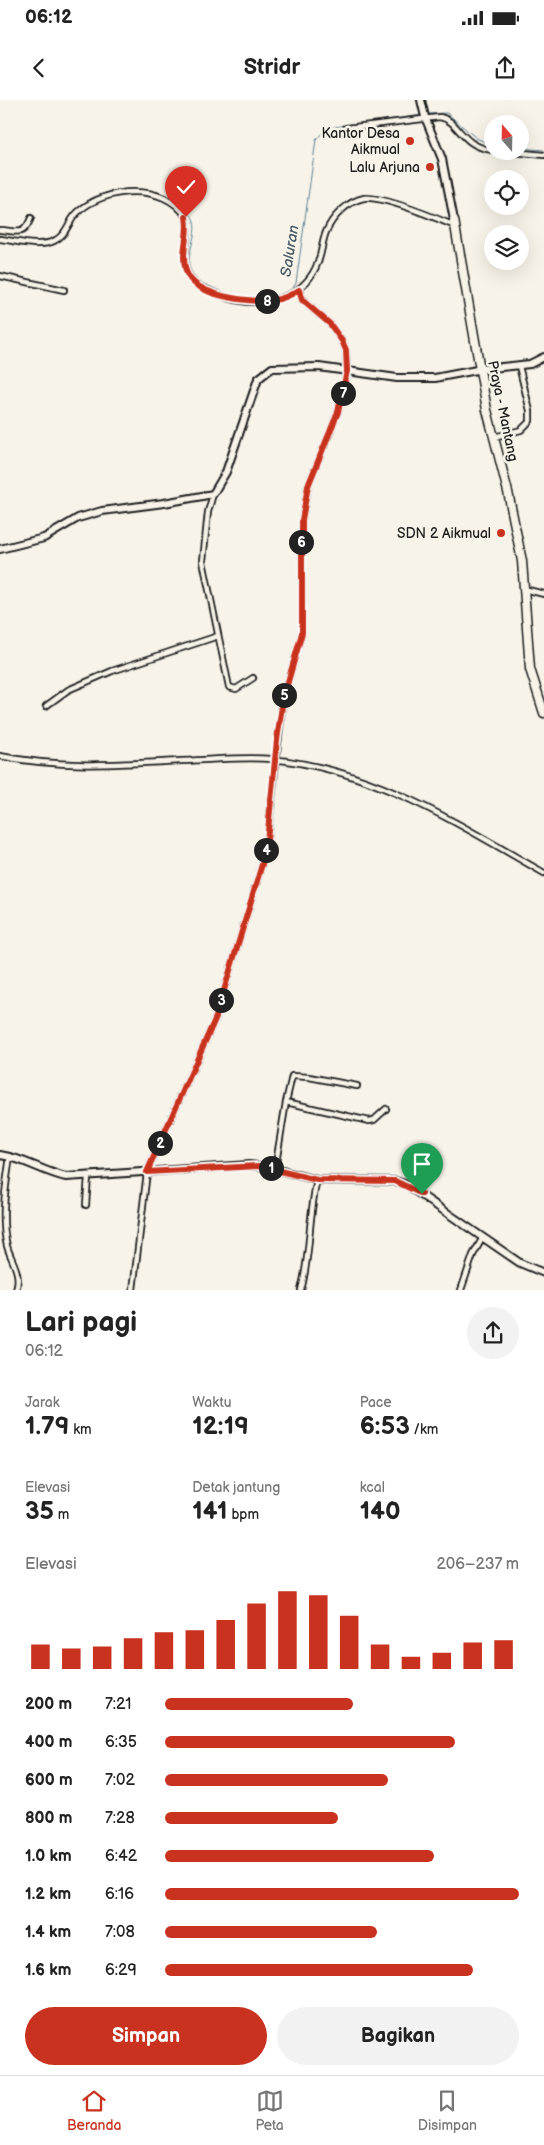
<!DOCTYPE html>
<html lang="id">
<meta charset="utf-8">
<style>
:root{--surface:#fff;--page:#f2f2f2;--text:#222;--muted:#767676;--line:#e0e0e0;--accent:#c8321e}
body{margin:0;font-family:"Balsamiq Sans",sans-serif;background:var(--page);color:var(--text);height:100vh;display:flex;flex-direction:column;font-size:19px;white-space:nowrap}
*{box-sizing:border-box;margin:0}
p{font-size:16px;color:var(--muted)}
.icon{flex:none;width:28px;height:28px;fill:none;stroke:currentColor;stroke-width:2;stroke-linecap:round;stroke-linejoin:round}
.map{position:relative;height:1190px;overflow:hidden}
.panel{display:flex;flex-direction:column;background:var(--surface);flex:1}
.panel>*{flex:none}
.needle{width:32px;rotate:340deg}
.tools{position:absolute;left:484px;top:15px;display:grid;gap:10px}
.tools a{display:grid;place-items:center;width:45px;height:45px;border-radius:50%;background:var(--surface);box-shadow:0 5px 20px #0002;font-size:25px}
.pin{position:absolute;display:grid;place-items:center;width:42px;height:42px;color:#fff;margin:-51px -21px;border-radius:50% 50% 50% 0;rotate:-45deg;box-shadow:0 0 5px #0007}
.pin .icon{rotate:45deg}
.km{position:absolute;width:25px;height:25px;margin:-12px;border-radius:50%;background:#222;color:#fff;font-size:14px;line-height:25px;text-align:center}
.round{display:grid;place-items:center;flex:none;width:52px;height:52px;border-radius:26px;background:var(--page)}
.head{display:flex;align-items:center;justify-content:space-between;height:85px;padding:0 25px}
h1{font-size:28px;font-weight:800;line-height:38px}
.metrics{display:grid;grid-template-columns:repeat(3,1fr);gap:8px;height:85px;padding:5px 25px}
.metrics div{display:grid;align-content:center}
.metrics b{font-size:25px;font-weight:800}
.metrics small{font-size:14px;font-weight:400}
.metrics p{font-size:14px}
.chart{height:140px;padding:10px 25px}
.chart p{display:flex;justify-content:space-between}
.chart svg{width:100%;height:90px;margin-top:5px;stroke:var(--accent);stroke-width:6}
.action{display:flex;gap:10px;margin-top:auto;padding:10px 25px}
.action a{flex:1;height:58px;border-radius:30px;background:var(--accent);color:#fff;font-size:20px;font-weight:800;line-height:58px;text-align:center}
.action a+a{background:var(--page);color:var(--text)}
ul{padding:0 25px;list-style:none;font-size:16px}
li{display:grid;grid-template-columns:80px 60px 1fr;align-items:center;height:38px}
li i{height:12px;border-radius:6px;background:var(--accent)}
.status{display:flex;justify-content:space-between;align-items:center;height:35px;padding:0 25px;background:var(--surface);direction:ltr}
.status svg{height:14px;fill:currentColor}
header{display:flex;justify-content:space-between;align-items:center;height:65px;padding:0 25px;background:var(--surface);font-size:22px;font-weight:800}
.tab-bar{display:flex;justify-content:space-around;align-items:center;height:70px;border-top:1px solid var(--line);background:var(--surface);font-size:14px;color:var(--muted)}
.tab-bar a{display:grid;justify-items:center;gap:2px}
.tab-bar .current{color:var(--accent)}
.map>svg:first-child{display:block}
</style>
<div class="status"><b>06:12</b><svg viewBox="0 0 49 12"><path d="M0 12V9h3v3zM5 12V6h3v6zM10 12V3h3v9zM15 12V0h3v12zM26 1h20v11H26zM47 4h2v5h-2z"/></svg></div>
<header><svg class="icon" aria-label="back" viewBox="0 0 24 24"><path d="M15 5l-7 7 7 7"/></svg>Stridr<svg class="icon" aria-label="share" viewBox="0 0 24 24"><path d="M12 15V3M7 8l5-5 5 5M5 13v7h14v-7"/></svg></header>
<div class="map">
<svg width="544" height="1190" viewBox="0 0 544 1190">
<rect width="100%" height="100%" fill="#f7f3e8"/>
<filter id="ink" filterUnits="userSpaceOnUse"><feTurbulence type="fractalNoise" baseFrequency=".02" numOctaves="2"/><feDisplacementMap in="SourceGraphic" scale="10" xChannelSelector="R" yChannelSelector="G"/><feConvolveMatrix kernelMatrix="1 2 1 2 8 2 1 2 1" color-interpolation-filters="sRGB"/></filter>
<g filter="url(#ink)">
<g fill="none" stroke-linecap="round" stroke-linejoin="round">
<g stroke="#608198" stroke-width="1">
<polyline points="427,14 447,13 476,38 492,45"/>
<polyline points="520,48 544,50"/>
<path d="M 138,90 C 151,89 160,93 171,99 C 179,104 191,111 194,121 C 199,140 178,165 197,181 C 224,197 248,200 279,196"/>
<path d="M 67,123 C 73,108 91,98 107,94"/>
<polyline points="0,136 29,141"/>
<polyline points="291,191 296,183 316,40 324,31 334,27 423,15"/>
</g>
<defs>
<g id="street">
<path d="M 346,28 L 440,17 C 460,21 460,46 492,50"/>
<polyline points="502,51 544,55"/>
<path d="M 0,130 C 18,131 23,137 31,118"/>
<path d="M 0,139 C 17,141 38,148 54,141 C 67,135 68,121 78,112 C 105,87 165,82 186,117 C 192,141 174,166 197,185 C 210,191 223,197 236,200 C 269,207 306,196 318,162 C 322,152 322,142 326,132 C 332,117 348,101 364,98 C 383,96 436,118 455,126"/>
<polyline points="0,176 64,190"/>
<polyline points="494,337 521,330 530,321 530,311 519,266"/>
<polyline points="213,394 208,412 203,461 229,587 236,589 253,578"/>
<polyline points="524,489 544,494"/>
<polyline points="46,606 68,590 112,571 218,536"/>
<path d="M 0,656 C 67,670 136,663 203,660 C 226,659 249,657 271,659 C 374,669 456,723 544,773"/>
<polyline points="286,1002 369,1021 374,1020 386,1009"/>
<path d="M 10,1056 C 6,1085 0,1117 7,1146 C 11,1161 22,1173 16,1190"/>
<polyline points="275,1069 286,1002 292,976 309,977 357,986"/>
<polyline points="86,1105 88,1076"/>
<polyline points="133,1190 147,1072 216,917 266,751 283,599 302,533 302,420 308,386 338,312 347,271 346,250 342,241 330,224 302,200 299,190"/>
<path d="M 301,1190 C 311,1154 308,1117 317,1080"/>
<polyline points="461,1190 473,1155 483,1137"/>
</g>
<g id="secondary">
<polyline points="421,0 425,17 442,59 454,120"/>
<polyline points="0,449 44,438 78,418 102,411 164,403 213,394 226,372 258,279 272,268 319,267 397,278 435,278 482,269 530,264 544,257"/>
<path d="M 0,1055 C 24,1058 43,1072 66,1077 L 249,1065 L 267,1067 L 317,1080 L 395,1081 L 405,1084 L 520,1163 L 544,1173"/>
</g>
<polyline id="primary" points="454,120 487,310 508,392 522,461 530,569 544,613"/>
</defs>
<use href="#street" stroke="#1c1c1c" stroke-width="8"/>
<use href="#secondary" stroke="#1c1c1c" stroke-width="10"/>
<use href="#primary" stroke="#1c1c1c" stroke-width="11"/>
<use href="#street" stroke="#f7f3e8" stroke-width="4.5"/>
<use href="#secondary" stroke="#f7f3e8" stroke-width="6"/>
<use href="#primary" stroke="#f7f3e8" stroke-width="8"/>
</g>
</g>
<g fill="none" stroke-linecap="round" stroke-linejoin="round" filter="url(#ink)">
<defs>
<path id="route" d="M 186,117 C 190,134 180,153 186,171 C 194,197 251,203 274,200 C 283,199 291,195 299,190 L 302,200 L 330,224 L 342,241 L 346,250 L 347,271 L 338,312 L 308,386 L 302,420 L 302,533 L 283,599 L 277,640 L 266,751 L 216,917 L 147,1072 L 259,1066 L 317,1080 L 395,1081 L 422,1094"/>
</defs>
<use href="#route" stroke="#fff" stroke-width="10"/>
<use href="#route" stroke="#c8321e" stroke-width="6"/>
</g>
<g fill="#c8321e" stroke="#f7f3e8" stroke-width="2">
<circle cx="410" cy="41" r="5"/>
<circle cx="430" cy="67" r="5"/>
<circle cx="501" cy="433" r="5"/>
</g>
<g text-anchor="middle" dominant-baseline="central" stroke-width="5" stroke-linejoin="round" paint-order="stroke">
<g font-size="14" fill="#1c1c1c" stroke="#f7f3e8" text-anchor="end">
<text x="400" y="33">Kantor Desa<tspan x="400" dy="16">Aikmual</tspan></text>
<text x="420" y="67">Lalu Arjuna</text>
<text x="491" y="433">SDN 2 Aikmual</text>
</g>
<g font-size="14" fill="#1c1c1c" stroke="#f7f3e8">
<text transform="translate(503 311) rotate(78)">Praya - Mantang</text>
</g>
<g font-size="15" font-style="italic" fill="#445764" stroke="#f7f3e8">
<text transform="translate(290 151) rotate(-81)">Saluran</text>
</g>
</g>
</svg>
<div class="tools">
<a><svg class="needle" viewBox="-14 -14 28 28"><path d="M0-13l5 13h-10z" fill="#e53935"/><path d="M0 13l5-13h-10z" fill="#767676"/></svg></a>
<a><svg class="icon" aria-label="locate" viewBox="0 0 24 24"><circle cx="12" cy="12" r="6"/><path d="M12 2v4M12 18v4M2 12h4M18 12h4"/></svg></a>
<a><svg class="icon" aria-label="layers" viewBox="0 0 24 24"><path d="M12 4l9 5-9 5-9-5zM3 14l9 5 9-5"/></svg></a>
</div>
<div class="pin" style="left:422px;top:1094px;background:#1e9e55"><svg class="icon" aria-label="arrive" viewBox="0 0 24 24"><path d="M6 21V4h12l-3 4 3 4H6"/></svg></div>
<div class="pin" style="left:186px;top:117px;background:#d93025"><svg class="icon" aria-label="check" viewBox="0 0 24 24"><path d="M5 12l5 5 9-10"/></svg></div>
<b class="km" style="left:271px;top:1068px">1</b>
<b class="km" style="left:160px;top:1043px">2</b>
<b class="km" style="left:221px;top:900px">3</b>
<b class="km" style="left:266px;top:750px">4</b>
<b class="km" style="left:284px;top:595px">5</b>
<b class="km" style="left:301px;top:442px">6</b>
<b class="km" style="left:343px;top:293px">7</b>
<b class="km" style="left:267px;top:201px">8</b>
</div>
<section class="panel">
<div class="head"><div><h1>Lari pagi</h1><p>06:12</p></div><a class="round"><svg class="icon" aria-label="share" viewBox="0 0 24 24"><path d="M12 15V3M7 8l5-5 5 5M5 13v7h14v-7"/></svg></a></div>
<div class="metrics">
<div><p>Jarak</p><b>1.79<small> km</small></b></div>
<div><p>Waktu</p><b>12:19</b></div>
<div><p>Pace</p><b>6:53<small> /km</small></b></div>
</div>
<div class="metrics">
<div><p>Elevasi</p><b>35<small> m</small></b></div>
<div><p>Detak jantung</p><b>141<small> bpm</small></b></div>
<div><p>kcal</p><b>140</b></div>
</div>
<div class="chart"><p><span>Elevasi</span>206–237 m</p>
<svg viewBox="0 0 160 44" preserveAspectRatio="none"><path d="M5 44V32M15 44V34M25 44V33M35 44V29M45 44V26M55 44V25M65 44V20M75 44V12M85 44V6M95 44V8M105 44V18M115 44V32M125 44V38M135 44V36M145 44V31M155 44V30"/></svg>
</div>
<ul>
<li><b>200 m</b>7:21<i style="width:53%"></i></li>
<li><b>400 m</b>6:35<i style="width:82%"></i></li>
<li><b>600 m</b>7:02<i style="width:63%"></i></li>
<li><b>800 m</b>7:28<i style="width:49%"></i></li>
<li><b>1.0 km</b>6:42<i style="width:76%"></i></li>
<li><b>1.2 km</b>6:16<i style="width:100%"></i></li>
<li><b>1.4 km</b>7:08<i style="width:60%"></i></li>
<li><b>1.6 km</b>6:29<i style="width:87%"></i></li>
</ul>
<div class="action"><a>Simpan</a><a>Bagikan</a></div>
</section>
<nav class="tab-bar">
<a class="current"><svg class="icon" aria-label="home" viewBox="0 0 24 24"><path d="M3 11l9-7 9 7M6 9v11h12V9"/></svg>Beranda</a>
<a><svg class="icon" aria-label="map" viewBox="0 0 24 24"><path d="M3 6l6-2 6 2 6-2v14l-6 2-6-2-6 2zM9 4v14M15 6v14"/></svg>Peta</a>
<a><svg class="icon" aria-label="saved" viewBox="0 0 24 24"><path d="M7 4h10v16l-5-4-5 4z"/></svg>Disimpan</a>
</nav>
